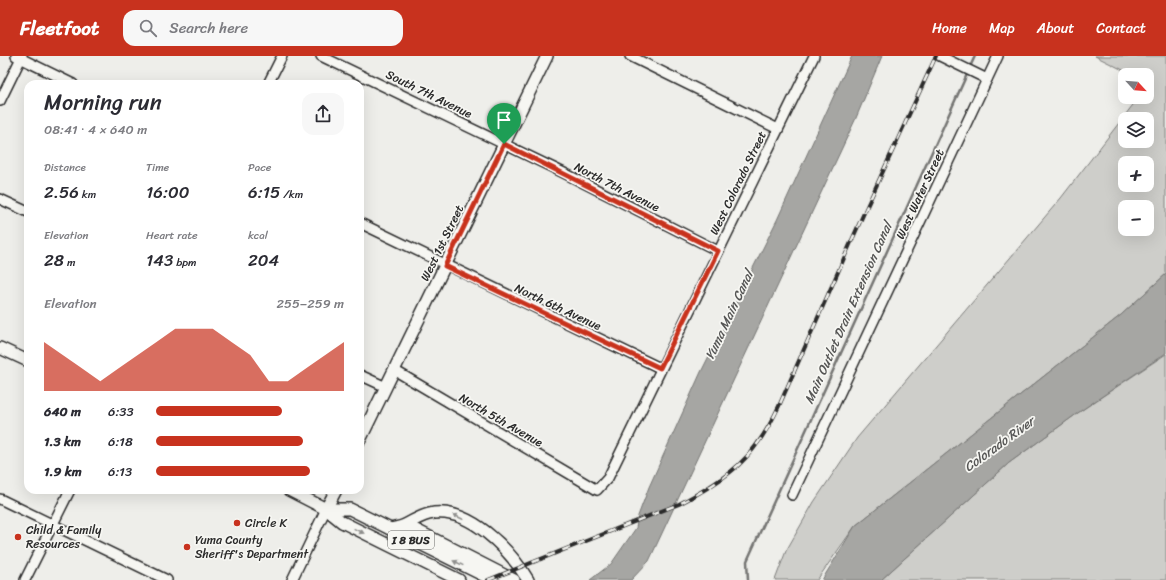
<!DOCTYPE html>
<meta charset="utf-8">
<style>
:root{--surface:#fff;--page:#f7f7f7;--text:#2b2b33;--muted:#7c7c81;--accent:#c8321e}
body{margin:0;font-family:Sriracha,sans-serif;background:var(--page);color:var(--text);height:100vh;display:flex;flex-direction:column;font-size:15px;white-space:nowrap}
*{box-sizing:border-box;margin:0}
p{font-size:13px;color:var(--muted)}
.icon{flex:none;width:22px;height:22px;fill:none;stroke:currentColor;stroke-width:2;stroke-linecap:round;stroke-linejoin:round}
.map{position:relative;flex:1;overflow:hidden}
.details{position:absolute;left:24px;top:24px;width:340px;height:414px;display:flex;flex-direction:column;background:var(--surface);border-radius:12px;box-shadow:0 4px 16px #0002}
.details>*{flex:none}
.needle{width:26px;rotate:116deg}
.buttons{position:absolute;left:1118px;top:12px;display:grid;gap:8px}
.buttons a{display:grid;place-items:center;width:36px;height:36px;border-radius:8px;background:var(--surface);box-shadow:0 4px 16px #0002;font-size:20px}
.pin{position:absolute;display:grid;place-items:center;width:34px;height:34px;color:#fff;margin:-41px -17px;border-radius:50% 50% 50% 0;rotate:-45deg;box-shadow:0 0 4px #0007}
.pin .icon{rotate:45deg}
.round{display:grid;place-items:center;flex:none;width:42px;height:42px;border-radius:12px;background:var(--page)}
.overview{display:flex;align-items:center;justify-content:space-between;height:68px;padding:0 20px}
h1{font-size:22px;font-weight:600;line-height:30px}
.metrics{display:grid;grid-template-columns:repeat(3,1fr);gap:6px;height:68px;padding:4px 20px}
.metrics div{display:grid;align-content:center}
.metrics b{font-size:17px;font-weight:600}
.metrics small{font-size:11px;font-weight:400}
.metrics p{font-size:11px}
.chart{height:112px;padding:8px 20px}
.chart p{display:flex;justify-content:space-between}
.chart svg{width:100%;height:72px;margin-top:4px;fill:var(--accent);opacity:.7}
ul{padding:0 20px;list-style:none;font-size:13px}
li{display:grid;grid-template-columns:64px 48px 1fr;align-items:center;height:30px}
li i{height:10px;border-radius:5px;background:var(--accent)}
header{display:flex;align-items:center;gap:24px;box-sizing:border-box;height:56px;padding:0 20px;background:var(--accent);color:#fff}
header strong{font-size:19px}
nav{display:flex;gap:22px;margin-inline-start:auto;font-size:14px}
.search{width:280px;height:36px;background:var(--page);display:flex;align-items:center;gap:10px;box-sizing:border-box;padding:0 14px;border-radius:12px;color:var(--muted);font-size:15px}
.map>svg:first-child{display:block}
</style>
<header>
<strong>Fleetfoot</strong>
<div class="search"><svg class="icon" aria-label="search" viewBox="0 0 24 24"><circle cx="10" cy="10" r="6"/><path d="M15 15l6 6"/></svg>Search here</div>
<nav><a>Home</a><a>Map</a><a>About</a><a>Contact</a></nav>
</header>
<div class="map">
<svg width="1166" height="524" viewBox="0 0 1166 524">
<rect width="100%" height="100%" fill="#eeeeea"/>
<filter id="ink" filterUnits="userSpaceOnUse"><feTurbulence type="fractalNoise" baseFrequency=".025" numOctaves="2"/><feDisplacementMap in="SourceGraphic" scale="8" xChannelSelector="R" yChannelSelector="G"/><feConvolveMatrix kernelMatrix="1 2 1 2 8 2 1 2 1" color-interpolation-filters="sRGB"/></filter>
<g filter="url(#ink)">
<g fill="#cececa" stroke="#7c7c7a" fill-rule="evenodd">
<path d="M 1095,0 L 1166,0 L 1166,218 L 1121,259 L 855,470 L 817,524 L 775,524 L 786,495 L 814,446 L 857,382 L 1061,142 L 1139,41 L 1147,41 L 1147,31 L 1150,27 L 1147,26 L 1147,19 L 1133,19 ZM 1125,63 L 1147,63 L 1147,85 L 1125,85 ZM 1125,107 L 1147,107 L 1147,129 L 1125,129 ZM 1125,151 L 1147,151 L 1147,173 L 1125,173 Z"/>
<polygon points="1166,298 1166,524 881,524 1009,407 1082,354"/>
</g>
<g fill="#a6a6a3" stroke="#757573">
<polygon points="852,0 882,0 856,62 649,505 631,524 590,524 611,508 636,472 638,460 649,431 701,316 777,164"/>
<polygon points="1166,218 1166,297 1082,354 1009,407 881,524 822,524 855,470 1121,259"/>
</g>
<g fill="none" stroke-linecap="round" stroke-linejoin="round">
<g stroke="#757573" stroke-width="2.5">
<polyline points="970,11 975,0"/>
<polyline points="748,524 747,505 968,16"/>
</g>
<defs>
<g id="minor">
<polyline points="16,0 73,28"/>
<polyline points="321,0 564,117 718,195"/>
<polyline points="630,0 778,73"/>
<polyline points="940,0 987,23"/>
<polyline points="268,28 282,0"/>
<polyline points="0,45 22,0"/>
<polyline points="0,143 28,156"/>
<polyline points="360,167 660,312"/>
<polyline points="394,314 597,434 608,422 814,0"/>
<polyline points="360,319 386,331"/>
<polyline points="792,439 998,0"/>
<polyline points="0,443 167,524"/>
<polyline points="25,524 70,434"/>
<polyline points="292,524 326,453"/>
</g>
<g id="major">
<polyline points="0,292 28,305"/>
<polyline points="360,384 547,0"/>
<polyline points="289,434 326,453 342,466 459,524"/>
<polyline points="326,453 350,453 493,524"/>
<polyline points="326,453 336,434"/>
<polyline points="406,469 514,524"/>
<path d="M 390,473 C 395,472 402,471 407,468 C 414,464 421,460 429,458 C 468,449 510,494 528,524"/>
</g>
</defs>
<use href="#minor" stroke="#2b2b2b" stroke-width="12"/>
<use href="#major" stroke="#2b2b2b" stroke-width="14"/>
<use href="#minor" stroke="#f6f6f2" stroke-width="9"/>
<use href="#major" stroke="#f6f6f2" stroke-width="11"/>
<defs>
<path id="rail" d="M 488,524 L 679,448 C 729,422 755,402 779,350 L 863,159 L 936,0"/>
</defs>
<use href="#rail" stroke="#2b2b2b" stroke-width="4"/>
<use href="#rail" stroke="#f6f6f2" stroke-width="2.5" stroke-dasharray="8" stroke-linecap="butt"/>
</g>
<defs><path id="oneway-solid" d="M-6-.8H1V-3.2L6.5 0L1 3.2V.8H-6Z"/></defs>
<g fill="#90908e">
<use href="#oneway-solid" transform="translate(458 461) rotate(-155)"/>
<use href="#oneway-solid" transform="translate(359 475) rotate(26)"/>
<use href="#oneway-solid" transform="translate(458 507) rotate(-154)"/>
</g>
</g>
<g fill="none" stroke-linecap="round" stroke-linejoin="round" filter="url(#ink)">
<defs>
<polygon id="route" points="504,88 718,195 660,312 445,210"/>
</defs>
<use href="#route" stroke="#fff" stroke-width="8"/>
<use href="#route" stroke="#c8321e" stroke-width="5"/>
</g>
<g fill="#c8321e" stroke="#f6f6f2" stroke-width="1.5">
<circle cx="237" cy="467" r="4"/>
<circle cx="18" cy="481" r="4"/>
<circle cx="187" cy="491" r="4"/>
</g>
<g text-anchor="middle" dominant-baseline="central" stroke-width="3.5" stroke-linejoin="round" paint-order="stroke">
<rect fill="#f6f6f2" stroke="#686867" stroke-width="1" x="388" y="475" width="46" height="18" rx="3"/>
<g font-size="11" font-weight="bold" fill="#2b2b2b">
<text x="411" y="484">I 8 BUS</text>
</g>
<g font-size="12" fill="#2b2b2b" stroke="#f6f6f2">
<text transform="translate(429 38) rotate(26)">South 7th Avenue</text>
<text transform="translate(738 127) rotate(-64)">West Colorado Street</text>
<text transform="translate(617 131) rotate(27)">North 7th Avenue</text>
<text transform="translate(920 138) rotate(-65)">West Water Street</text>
<text transform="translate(442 187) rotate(-64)">West 1st Street</text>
<text transform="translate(558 251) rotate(25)">North 6th Avenue</text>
<text transform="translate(501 364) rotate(30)">North 5th Avenue</text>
</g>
<g font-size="12" fill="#2b2b2b" stroke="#f6f6f2" text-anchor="start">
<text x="245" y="467">Circle K</text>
<text x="26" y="474">Child &amp; Family<tspan x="26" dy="14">Resources</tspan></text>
<text x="195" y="484">Yuma County<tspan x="195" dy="14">Sheriff's Department</tspan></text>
</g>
<g font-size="13" font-style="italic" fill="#565655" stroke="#f6f6f2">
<text transform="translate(848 257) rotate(-66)">Main Outlet Drain Extension Canal</text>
<text transform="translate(729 259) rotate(-65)">Yuma Main Canal</text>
<text transform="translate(999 388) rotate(-36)">Colorado River</text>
</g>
</g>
</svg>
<div class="buttons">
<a><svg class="needle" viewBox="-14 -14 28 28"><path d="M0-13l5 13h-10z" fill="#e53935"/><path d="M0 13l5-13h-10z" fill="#7c7c81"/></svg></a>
<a><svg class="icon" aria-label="layers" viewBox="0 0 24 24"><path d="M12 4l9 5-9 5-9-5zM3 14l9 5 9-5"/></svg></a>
<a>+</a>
<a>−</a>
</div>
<div class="pin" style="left:504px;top:88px;background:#1e9e55"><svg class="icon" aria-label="arrive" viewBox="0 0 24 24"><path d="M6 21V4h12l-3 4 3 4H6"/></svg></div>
<section class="details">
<div class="overview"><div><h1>Morning run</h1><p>08:41 · 4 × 640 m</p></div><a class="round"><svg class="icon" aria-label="share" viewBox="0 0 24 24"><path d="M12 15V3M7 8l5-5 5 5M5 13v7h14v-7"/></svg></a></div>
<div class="metrics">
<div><p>Distance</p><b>2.56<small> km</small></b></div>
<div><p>Time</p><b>16:00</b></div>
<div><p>Pace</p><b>6:15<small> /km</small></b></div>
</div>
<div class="metrics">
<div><p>Elevation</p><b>28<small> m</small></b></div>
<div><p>Heart rate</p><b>143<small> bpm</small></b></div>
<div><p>kcal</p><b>204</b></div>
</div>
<div class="chart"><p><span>Elevation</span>255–259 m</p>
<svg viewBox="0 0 160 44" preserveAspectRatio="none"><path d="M0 44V14L10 22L20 30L30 38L40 30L50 22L60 14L70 6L80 6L90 6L100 14L110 22L120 38L130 38L140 30L150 22L160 14V44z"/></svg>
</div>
<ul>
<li><b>640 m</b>6:33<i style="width:67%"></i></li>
<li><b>1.3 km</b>6:18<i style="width:78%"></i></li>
<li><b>1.9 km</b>6:13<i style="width:82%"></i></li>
</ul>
</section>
</div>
